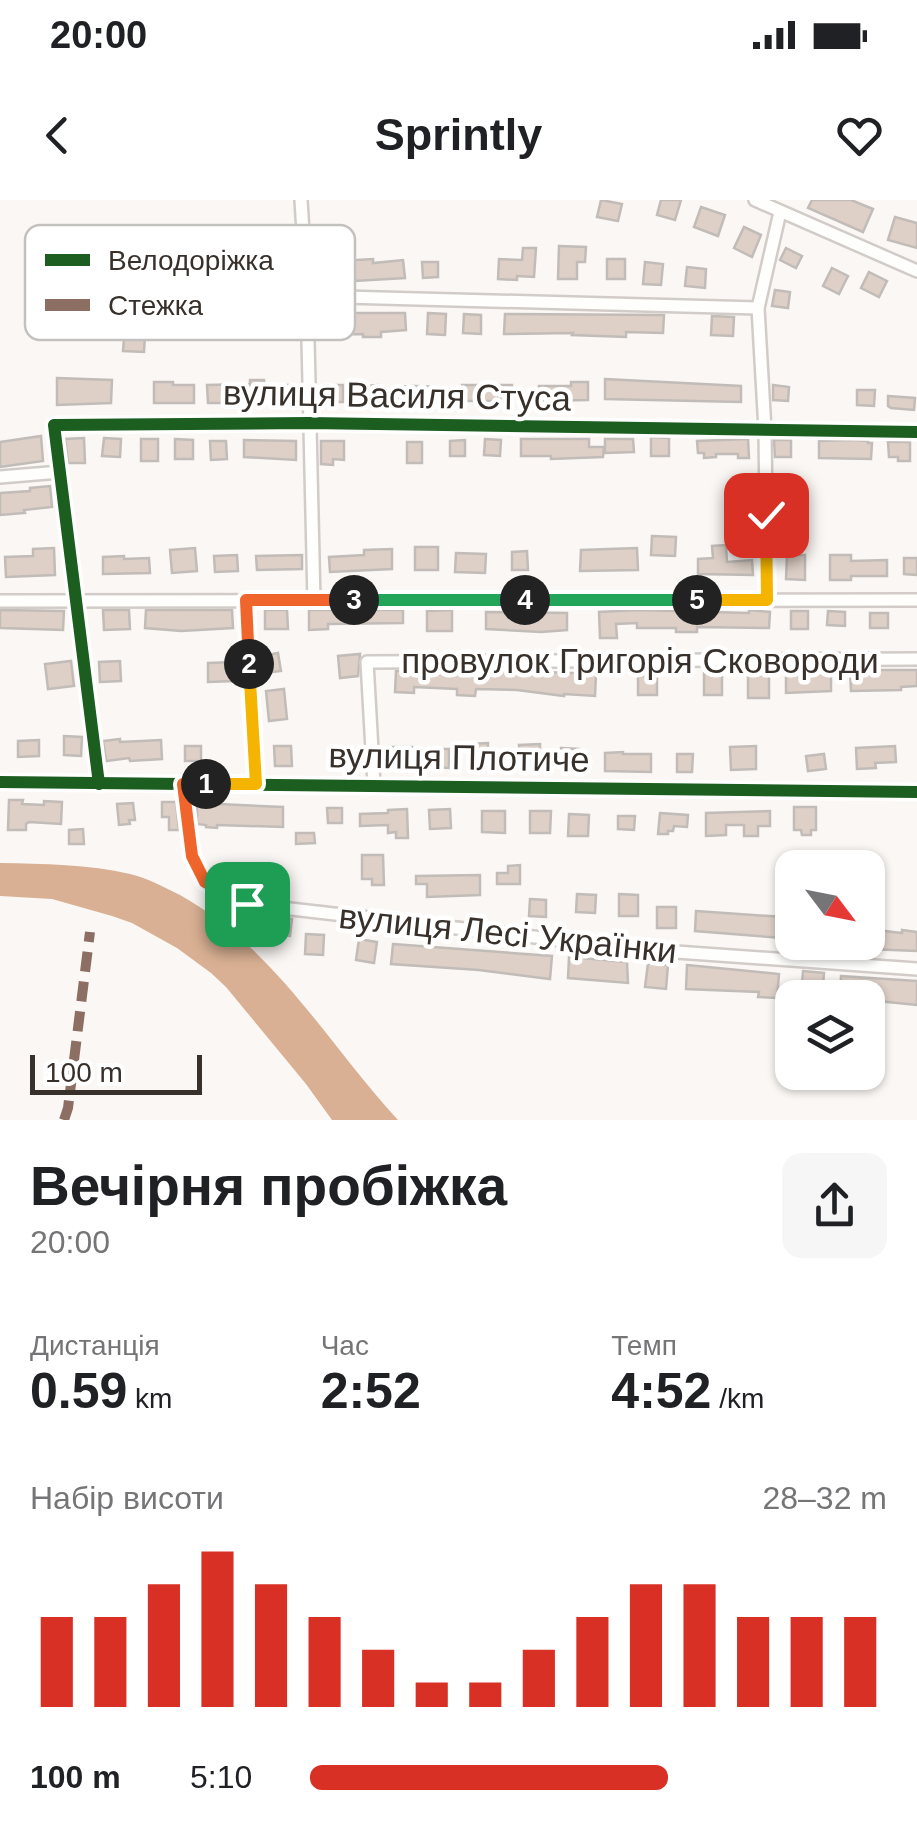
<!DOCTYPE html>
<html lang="uk">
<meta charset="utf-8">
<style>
:root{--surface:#fff;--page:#f6f6f6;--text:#202124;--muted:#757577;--accent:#d93025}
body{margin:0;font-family:Arial,sans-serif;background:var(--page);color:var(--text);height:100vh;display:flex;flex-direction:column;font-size:38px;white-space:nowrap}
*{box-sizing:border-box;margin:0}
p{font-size:32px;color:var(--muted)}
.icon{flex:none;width:55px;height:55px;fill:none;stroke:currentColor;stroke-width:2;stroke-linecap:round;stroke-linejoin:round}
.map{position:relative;height:920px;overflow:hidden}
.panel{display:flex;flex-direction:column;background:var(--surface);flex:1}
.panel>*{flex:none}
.needle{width:65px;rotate:122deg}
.buttons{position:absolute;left:775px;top:650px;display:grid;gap:20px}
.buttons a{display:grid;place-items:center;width:110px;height:110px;border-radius:20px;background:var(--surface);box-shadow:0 2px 8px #0004;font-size:50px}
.scale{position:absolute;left:30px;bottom:25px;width:172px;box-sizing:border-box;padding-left:10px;border:5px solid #38302b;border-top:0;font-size:28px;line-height:35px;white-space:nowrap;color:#38302b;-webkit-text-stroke:8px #fff;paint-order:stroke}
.pin{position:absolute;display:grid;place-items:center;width:85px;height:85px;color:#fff;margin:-42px;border-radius:20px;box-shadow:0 5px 15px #0006}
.km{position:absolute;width:50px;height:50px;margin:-25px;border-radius:50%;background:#222;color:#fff;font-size:28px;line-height:50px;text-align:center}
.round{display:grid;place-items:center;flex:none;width:105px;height:105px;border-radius:20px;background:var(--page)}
.headline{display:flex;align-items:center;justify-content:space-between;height:170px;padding:0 30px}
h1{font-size:55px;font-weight:600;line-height:75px}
.metrics{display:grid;grid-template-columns:repeat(3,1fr);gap:15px;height:170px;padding:10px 30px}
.metrics div{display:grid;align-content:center}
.metrics b{font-size:50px;font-weight:600}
.metrics small{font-size:28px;font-weight:400}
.metrics p{font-size:28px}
.chart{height:280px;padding:20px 30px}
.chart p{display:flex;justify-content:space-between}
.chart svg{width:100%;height:180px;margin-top:10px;stroke:var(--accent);stroke-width:6}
ul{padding:0 30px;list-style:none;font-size:32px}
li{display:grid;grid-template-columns:160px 120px 1fr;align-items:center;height:75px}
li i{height:25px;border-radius:12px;background:var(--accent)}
.status{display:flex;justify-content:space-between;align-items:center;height:70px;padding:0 50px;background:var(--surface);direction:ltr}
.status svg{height:28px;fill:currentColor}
header{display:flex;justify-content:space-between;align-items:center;height:130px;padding:0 30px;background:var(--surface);font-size:45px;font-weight:600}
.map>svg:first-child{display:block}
</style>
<div class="status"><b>20:00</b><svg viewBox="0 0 49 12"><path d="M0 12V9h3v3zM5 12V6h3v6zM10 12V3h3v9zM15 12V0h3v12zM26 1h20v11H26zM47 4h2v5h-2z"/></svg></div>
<header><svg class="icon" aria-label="back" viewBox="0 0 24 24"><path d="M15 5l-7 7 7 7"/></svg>Sprintly<svg class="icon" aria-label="heart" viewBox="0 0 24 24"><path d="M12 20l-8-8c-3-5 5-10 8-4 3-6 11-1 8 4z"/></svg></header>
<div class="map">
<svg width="917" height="920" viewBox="0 0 917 920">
<rect width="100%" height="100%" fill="#fbf7f4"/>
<path fill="#d9b093" d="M 0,663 C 43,664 89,664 130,674 C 147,678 164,687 180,695 C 275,748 327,843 398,920 L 332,920 L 306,884 L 226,787 L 211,773 L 177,748 L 132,723 L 112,716 L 52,699 L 0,696 Z"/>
<g fill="#ded0c7" stroke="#c1bcb8" stroke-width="2.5">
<polygon points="601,0 622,4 618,21 597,17"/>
<polygon points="661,0 681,0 675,20 657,15"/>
<polygon points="812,0 851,0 873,9 863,32 808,8"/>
<polygon points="701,7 725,15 718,36 694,27"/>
<polygon points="895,17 917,23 917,48 888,40"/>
<polygon points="744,27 761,35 752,57 734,48"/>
<polygon points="559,46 586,47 585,62 577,62 577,79 558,79"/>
<polygon points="523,48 536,48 534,77 517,76 517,80 498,79 499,59 522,60"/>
<polygon points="786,48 802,56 796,68 780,60"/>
<polygon points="339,56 340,61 373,59 373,63 403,60 405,78 355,81 355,78 324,79 323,57"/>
<rect x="607" y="59" width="18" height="20"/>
<polygon points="422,62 438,62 438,77 423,78"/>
<polygon points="645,62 663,64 661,85 643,84"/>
<polygon points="687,67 706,69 705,88 685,86"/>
<polygon points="832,68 848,76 839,94 823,86"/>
<polygon points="869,72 887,81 879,97 861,88"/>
<polygon points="775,90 790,92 788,108 772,106"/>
<polygon points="162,112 182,113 182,136 145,135 144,152 123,151 125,125 161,127"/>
<polygon points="323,113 405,113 406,130 381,132 381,137 363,137 363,134 324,135"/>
<polygon points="428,113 446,114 445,135 427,134"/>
<polygon points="464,114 481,115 481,134 463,133"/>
<polygon points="505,114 664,115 663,133 626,132 626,137 572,135 573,133 504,134"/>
<polygon points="712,116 734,117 733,136 711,135"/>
<polygon points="57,178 112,180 111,203 57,205"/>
<polygon points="605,179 741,186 741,202 605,199"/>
<polygon points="250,180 264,180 264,185 294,185 293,203 208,203 207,185 250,184"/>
<polygon points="154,182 173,182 173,185 194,185 194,203 154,203"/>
<polygon points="571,182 588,182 588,200 539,201 539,186 571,186"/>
<polygon points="333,185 343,185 343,202 327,202 327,190 333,190"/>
<polygon points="379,185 379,202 361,202 361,186"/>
<polygon points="462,185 512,185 512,201 463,201"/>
<polygon points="773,185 789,187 788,201 773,200"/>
<polygon points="414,186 444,187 444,202 397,204 395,187"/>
<polygon points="857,190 875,190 874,206 857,205"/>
<polygon points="888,196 915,198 914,210 891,208 888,206"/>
<polygon points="41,236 43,261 0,267 0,242"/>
<polygon points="651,237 669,238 669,256 651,256"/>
<polygon points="84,238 85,263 68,263 65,239"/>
<polygon points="104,238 121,239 120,257 102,256"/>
<rect x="141" y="239" width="17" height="22"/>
<polygon points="175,239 193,240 193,259 175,259"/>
<polygon points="485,239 501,240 500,256 484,255"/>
<polygon points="521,239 589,239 589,247 604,247 603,257 551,259 551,256 521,256"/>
<polygon points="605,239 633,239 634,252 605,253"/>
<polygon points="748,239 749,258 738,258 738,254 716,254 716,257 704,258 704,253 698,253 697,241"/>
<polygon points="244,240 296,241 296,260 244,257"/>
<polygon points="465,240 465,256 450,256 450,241"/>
<polygon points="774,240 791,240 791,257 775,257"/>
<polygon points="851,240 868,241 868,243 872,243 871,259 819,258 819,241"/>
<polygon points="210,241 226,241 227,259 211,260"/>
<polygon points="321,241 344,241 344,260 333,259 333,265 321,264"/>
<rect x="407" y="242" width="15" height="21"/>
<polygon points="888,242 910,242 910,261 898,261 898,257 889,257"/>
<polygon points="50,286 52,307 24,310 25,313 0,315 0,293 30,291 30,288"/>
<polygon points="652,336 676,337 675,356 651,355"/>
<polygon points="726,345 727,362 752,360 753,375 698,374 698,359 713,358 712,346"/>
<rect x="415" y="347" width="23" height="23"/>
<polygon points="54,348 55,375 6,377 5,357 33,356 33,349"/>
<polygon points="195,348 197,371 172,373 170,350"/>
<polygon points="637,348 638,370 580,371 581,350"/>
<polygon points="392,349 392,369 330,372 329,357 364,355 364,350"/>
<polygon points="527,351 528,370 512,370 512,352"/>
<polygon points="456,353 486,354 485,373 455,372"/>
<polygon points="237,355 238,371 215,372 214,356"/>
<polygon points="302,355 302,369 257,370 256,356"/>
<polygon points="787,355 805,355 805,380 786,379"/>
<polygon points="830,355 851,355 851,361 887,360 887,376 851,376 851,380 830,380"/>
<polygon points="124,356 124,359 149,358 150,373 103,374 103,357"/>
<polygon points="904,358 917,358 917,375 904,374"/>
<polygon points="0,410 64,411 63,430 0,428"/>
<polygon points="103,410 129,410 130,429 104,430"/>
<polygon points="146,410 232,410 233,428 181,431 145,428"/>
<polygon points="265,410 287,410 288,429 265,429"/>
<polygon points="309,410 403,410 403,423 328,424 328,429 309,430"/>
<polygon points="452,410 452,431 427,431 427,411"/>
<polygon points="637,410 749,413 749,410 770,412 769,428 697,427 697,432 676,432 676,428 637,428 637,423 616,424 617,438 600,438 599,412"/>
<rect x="791" y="411" width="17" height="18"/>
<polygon points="828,411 845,412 845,426 827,425"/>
<polygon points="486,412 567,413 567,430 541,432 486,429"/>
<rect x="870" y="413" width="18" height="15"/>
<polygon points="278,453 281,471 264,473 262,456"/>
<polygon points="360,454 358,476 340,478 338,456"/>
<polygon points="71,461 74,486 48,489 45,464"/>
<polygon points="120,461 121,481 100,482 99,462"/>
<polygon points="235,462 235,481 208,482 208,463"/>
<polygon points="812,470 831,470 831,491 786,493 786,472 812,472"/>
<polygon points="850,470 917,470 917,486 901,487 901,490 851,491"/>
<polygon points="396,471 519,471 596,474 595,496 564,494 564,496 517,490 476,489 475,496 457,495 457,489 414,487 414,493 395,492"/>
<rect x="748" y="472" width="21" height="26"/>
<rect x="704" y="473" width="18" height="22"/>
<rect x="638" y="476" width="19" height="19"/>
<polygon points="284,489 287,519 269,521 266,491"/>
<polygon points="64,536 82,537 81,556 64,555"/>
<polygon points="120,539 120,542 161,540 162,559 130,561 129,558 106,561 103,541"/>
<polygon points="39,540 39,556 18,557 18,541"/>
<polygon points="488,543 488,563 470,563 470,544"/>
<polygon points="540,544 540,565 520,566 519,545"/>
<rect x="185" y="546" width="16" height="15"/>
<polygon points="274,546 291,546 292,566 275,566"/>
<polygon points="756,546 756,569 731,570 730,547"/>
<polygon points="895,546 896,562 875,563 876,568 857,569 856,548"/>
<polygon points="385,547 412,547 412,567 385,568"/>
<polygon points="561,548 579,549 578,568 560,567"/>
<polygon points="431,549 449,549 449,568 431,567"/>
<polygon points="623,552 623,554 651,554 651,572 605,571 605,553"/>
<polygon points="677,554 693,554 692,572 677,572"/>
<polygon points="824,554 826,569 808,571 806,556"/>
<polygon points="9,600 23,600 22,604 44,605 44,601 62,602 61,624 29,622 26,624 26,630 8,630"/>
<polygon points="162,602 176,602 179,630 169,630 169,617 162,617"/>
<polygon points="133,603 135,620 129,620 130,624 119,625 117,604"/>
<polygon points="197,603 283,607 283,627 217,625 217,628 206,627 206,625 197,624"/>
<polygon points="794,607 816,607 816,630 811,630 811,635 802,635 801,630 794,630"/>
<polygon points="327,608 342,608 342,623 328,623"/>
<polygon points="407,609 408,638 396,638 396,632 388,633 388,625 360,626 360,614 388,613 388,610"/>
<polygon points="450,609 451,628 430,629 429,610"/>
<polygon points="482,611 505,611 505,633 482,632"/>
<polygon points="530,611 551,611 550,633 530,633"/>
<polygon points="770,611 770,626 758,626 758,636 744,636 744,625 726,625 726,635 706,636 706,613"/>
<polygon points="660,613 688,615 687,627 674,626 673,631 668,631 668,634 658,634"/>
<polygon points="569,614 589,615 588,636 568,636"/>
<polygon points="618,616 635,616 634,630 618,629"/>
<polygon points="83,629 84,644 69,644 69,630"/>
<polygon points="296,633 314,633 315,643 296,644"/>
<polygon points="362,655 383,655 384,685 372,685 372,679 362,679"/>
<polygon points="520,665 520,684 497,684 497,673 508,673 508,666"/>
<polygon points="480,675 480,695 427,697 427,684 416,684 416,676"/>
<polygon points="577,694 596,695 595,713 576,712"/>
<polygon points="619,694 638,695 638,716 619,716"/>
<polygon points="530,699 546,700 546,717 529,716"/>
<rect x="657" y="707" width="19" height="21"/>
<polygon points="696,711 784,717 782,738 695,731"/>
<polygon points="281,717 292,719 290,736 279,735"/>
<polygon points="868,729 902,733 902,730 917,732 917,751 868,749"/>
<polygon points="306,734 324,735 323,755 305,754"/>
<polygon points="359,739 377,742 374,763 356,760"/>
<polygon points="393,744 552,756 550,779 479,770 391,764"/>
<polygon points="569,757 627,762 628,783 568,778"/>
<polygon points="648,763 668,765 666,789 645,787"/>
<polygon points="687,765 779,774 777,798 758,797 759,792 686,789"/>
<polygon points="803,771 824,773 822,798 801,796"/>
<polygon points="841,776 917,781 917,805 868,800 868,797 840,795"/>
</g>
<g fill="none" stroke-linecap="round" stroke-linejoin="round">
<defs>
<g id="street">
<polyline points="301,0 307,96 314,401"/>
<polyline points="755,0 917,71"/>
<polyline points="111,93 307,96 758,108"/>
<polyline points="0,277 60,272"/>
<polyline points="767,400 765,230 758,108 780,12"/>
<polyline points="0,401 917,400"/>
<polyline points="246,401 256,585"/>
<polyline points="0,582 917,592"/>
<polyline points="99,584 54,225 309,223 917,232"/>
<polyline points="183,585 192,656 205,682 247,704 648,750 917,769"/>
<polyline points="374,585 367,462 917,459"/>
</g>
</defs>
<use href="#street" stroke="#d2ccc8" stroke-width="16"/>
<use href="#street" stroke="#fefefd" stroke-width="11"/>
<polyline stroke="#8d6e63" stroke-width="10" stroke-dasharray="20 10" stroke-linecap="butt" points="64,920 68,908 90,732"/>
<defs>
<g id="cycleway">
<polyline points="0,582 917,592"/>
<polyline points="99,584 54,225 309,223 917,232"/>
</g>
</defs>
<use href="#cycleway" stroke="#fff" stroke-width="19"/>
<use href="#cycleway" stroke="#1b5e20" stroke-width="12"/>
</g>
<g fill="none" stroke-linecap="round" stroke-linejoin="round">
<defs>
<polyline id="split-1" points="206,584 183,584 192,656 205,682 247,704"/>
<polyline id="split-2" points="206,584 256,584 249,464"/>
<polyline id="split-3" points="249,464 246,400 354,400"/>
<polyline id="split-4" points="354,400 525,400"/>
<polyline id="split-5" points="525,400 697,400"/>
<polyline id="split-6" points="697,400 767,400 766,315"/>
</defs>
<use href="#split-1" stroke="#fff" stroke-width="20"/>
<use href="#split-2" stroke="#fff" stroke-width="20"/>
<use href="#split-3" stroke="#fff" stroke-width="20"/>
<use href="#split-4" stroke="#fff" stroke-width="20"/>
<use href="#split-5" stroke="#fff" stroke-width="20"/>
<use href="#split-6" stroke="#fff" stroke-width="20"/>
<use href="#split-1" stroke="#f0652b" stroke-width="12"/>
<use href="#split-2" stroke="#f5b400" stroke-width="12"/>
<use href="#split-3" stroke="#f0652b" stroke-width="12"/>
<use href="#split-4" stroke="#22a559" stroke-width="12"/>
<use href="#split-5" stroke="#22a559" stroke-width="12"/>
<use href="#split-6" stroke="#f5b400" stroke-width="12"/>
</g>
<g text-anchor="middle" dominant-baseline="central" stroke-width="9" stroke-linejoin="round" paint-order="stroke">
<g font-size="35" fill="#38302b" stroke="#fff">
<text transform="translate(397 195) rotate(1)">вулиця Василя Стуса</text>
<text x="640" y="460">провулок Григорія Сковороди</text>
<text transform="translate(459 557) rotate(1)">вулиця Плотиче</text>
<text transform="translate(508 733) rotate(6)">вулиця Лесі Українки</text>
</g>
</g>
<rect x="25" y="25" width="330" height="115" rx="15" fill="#fff" stroke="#c3c1bf" stroke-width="2.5"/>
<rect x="45" y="54" width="45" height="12" fill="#1b5e20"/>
<rect x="45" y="99" width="45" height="12" fill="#8d6e63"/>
<g font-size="28" fill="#38302b">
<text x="108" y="70">Велодоріжка</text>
<text x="108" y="115">Стежка</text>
</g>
</svg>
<div class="buttons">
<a><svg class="needle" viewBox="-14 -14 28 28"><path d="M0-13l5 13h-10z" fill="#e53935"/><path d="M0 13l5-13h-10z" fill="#757577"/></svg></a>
<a><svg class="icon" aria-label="layers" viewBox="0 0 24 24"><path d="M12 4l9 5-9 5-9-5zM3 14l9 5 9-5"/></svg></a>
</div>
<div class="scale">100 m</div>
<div class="pin" style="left:247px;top:704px;background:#1e9e55"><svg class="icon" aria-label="arrive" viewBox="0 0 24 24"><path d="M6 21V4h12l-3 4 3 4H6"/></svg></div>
<div class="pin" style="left:766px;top:315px;background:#d93025"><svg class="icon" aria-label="check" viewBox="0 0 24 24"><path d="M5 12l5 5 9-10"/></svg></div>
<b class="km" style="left:206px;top:584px">1</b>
<b class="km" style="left:249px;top:464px">2</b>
<b class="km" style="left:354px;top:400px">3</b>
<b class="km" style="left:525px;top:400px">4</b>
<b class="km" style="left:697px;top:400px">5</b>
</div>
<section class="panel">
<div class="headline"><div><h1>Вечірня пробіжка</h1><p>20:00</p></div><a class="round"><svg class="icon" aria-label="share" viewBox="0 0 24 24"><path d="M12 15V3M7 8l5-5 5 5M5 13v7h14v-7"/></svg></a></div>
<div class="metrics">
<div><p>Дистанція</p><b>0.59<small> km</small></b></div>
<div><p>Час</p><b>2:52</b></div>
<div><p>Темп</p><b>4:52<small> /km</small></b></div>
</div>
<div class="chart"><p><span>Набір висоти</span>28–32 m</p>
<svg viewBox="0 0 160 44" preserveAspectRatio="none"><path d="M5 44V22M15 44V22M25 44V14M35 44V6M45 44V14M55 44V22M65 44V30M75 44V38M85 44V38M95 44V30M105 44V22M115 44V14M125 44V14M135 44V22M145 44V22M155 44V22"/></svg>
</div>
<ul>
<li><b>100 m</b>5:10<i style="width:62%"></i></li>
</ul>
</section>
